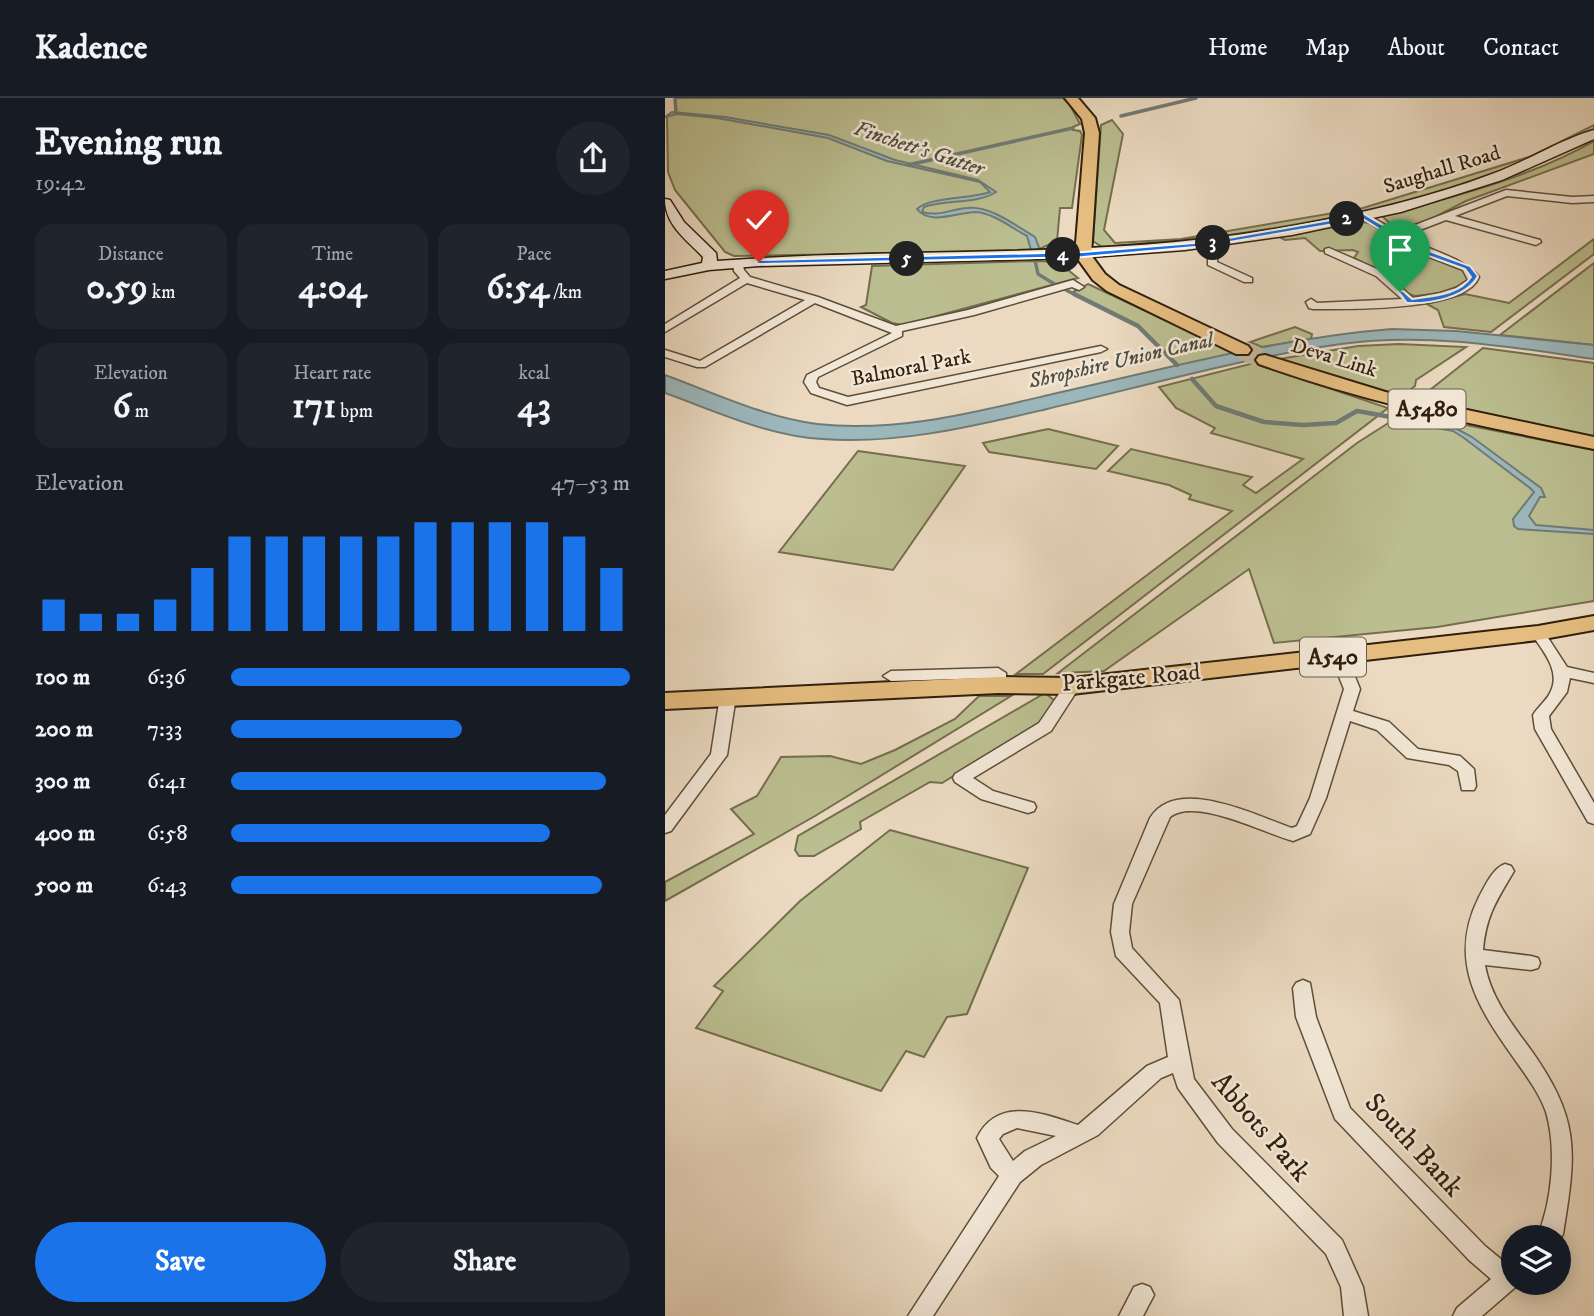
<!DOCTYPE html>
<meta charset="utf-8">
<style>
:root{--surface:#171b24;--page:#20242c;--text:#f1f3f6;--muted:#9ea1a6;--line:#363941;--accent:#1a73e8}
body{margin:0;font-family:"IM FELL DW Pica",serif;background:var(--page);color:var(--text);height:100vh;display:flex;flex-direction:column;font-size:26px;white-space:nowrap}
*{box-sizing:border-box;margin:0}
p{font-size:23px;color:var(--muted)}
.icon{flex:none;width:38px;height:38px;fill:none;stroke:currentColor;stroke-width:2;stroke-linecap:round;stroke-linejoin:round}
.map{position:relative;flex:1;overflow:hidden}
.drawer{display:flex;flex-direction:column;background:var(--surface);width:665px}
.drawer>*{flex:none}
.fabs{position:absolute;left:836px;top:1127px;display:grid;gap:14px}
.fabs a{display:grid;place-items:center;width:70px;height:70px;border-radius:50%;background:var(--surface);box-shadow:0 4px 18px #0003;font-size:35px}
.pin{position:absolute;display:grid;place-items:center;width:60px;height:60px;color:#fff;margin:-72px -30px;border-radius:50% 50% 50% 0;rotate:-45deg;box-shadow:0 0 7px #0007}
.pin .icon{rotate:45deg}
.km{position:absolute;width:35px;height:35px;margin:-18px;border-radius:50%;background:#222;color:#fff;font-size:19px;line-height:35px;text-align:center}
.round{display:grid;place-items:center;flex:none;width:74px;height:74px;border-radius:37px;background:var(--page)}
.summary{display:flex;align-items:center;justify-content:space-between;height:119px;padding:0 35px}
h1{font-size:38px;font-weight:700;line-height:52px}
.metrics{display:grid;grid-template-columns:repeat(3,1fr);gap:10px;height:119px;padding:7px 35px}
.metrics div{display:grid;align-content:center;border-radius:18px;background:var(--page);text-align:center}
.metrics b{font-size:35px;font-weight:700}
.metrics small{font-size:19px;font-weight:400}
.metrics p{font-size:19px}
.chart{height:196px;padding:14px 35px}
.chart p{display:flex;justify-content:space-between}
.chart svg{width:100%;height:126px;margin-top:7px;stroke:var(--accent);stroke-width:6}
.action{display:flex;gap:14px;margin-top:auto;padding:14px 35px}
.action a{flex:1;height:80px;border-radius:42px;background:var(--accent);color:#fff;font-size:28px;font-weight:700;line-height:80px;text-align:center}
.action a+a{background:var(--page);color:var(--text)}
ul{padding:0 35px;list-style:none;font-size:23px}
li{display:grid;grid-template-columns:112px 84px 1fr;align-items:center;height:52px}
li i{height:18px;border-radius:9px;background:var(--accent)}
header{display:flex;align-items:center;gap:42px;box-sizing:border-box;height:98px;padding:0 35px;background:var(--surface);border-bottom:2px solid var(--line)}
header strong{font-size:33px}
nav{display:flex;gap:38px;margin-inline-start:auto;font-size:24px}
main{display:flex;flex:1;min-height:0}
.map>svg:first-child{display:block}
</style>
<header>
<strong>Kadence</strong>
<nav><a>Home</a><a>Map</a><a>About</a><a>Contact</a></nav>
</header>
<main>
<section class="drawer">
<div class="summary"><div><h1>Evening run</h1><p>19:42</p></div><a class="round"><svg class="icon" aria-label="share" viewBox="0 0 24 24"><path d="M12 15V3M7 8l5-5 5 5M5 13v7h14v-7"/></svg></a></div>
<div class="metrics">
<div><p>Distance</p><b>0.59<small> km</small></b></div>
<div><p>Time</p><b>4:04</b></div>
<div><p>Pace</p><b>6:54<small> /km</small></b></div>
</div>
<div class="metrics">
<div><p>Elevation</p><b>6<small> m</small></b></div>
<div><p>Heart rate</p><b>171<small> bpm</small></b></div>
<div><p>kcal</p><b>43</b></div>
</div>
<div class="chart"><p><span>Elevation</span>47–53 m</p>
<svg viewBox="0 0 160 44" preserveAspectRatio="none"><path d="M5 44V33M15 44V38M25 44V38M35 44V33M45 44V22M55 44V11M65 44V11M75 44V11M85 44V11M95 44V11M105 44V6M115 44V6M125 44V6M135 44V6M145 44V11M155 44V22"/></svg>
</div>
<ul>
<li><b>100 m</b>6:36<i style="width:100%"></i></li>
<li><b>200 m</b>7:33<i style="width:58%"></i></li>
<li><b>300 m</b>6:41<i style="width:94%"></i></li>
<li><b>400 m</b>6:58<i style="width:80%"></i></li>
<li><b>500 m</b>6:43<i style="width:93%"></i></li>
</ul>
<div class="action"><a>Save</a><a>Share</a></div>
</section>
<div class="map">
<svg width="929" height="1218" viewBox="0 0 929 1218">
<rect width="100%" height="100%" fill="#ebdac1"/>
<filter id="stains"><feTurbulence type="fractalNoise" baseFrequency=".00286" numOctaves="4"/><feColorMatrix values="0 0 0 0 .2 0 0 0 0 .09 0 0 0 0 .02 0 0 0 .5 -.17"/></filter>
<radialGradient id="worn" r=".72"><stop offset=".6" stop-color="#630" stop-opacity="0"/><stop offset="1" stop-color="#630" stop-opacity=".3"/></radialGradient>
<g fill="#bbbe90" stroke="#756e4e" stroke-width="2">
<polygon points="10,0 398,0 405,7 415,26 408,29 408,32 415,33 417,37 407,110 395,110 392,143 370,153 69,158 60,154 10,92 3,74 2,18 11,15"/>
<path d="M 447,22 L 458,36 L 439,132 L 450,145 L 516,141 L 698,110 L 867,58 L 929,27 L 929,32 C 816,94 690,118 565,137 L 566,138 L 437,149 L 428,143 L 436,27 Z"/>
<path d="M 929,43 L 929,56 L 801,103 L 745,132 L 730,130 L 717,118 C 788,99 864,80 929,43 Z"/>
<polygon points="692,124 708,125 752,154 804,174 804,183 778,195 750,198 741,195 725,179 689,160 693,154 688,152 655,153 640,140 620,142 614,139"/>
<polygon points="929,141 929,156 826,234 779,229 773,212 762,206 800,196 844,205"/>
<polygon points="370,163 393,164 413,180 238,227 227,225 196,209 201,207 207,168"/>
<polygon points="929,165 929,247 835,237"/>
<polygon points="423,186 570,255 513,268 473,228 406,195"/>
<polygon points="630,229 647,236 646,241 597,249 585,244"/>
<polygon points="734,246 801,249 751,282 750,288 736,299 614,261 693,248"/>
<polygon points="818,250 929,265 929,340 751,303"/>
<polygon points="589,265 723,310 378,576 351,576 567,413 524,401 526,397 504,387 443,373 466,351 587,379 578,387 591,395 638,361 546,335 550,330 511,310 494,289"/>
<polygon points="739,315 929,352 929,503 772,529 609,545 584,471 439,573 393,575 692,345"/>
<polygon points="383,331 453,348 431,371 324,354 318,345"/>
<polygon points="193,353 300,368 228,472 114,454"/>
<polygon points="380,595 390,603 377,623 277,685 265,684 195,724 196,731 149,758 134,758 130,752 133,738"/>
<polygon points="314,598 346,598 150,718 0,803 0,784 89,736 66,711 92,698 116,659 165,658 196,666 230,652 290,621"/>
<polygon points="225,732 363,770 302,916 282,919 259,959 241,953 216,993 31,930 58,893 49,888 135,803"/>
</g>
<g fill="#9cb8bd" stroke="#707b76" stroke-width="2">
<path d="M 7,14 L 60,19 L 164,37 L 230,62 L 313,82 L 331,94 C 310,107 282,101 259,109 L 257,114 C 274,119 286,111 302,110 C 325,107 351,128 370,139 L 375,152 L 366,152 L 362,138 C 347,130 328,115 311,114 C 293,114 265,128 252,111 C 263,99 306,101 325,94 L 315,84 L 222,63 L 163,40 L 52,20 L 12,16 L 0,19 Z"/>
<path d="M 727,231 L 791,233 L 929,247 L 929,261 C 847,249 760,234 676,246 C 577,260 479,288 382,311 C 309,328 232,347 157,341 C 103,338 50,313 0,295 L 0,277 C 49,295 99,319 152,326 C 231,335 311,314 388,296 C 500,271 612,240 727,231 Z"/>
<polygon points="761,322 792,331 807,339 876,390 880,399 875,399 864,418 871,427 929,432 929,436 853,431 849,428 848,421 869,394 865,390 799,340 788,333 756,327"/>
</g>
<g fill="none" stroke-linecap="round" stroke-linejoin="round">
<g stroke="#707b76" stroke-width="3.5">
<polyline points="10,0 11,15"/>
<polyline points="456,18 531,0"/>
<polyline points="243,67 408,30"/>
<polyline points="370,162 373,176 391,187"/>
<polyline points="401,192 413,198"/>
</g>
<g stroke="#707b76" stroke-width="4.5">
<polyline points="409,196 473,228 512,267"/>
<polyline points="527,281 551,308 599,324 638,327 671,325 692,313 765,326"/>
</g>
<polyline stroke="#c5b59d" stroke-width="19" stroke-dasharray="19 10" stroke-linecap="butt" points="577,252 600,262"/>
<defs>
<g id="street">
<path d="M 841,92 L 907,99 L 929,98 L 929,104 L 907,105 L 842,98 L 790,118 L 875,142 L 876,144 L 871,147 L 781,122 L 739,138 C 761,152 799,159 814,179 C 802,214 680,211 648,211 L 644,210 L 641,204 L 646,201 L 652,205 L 737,201 L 711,178 L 660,155 L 660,151 L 664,150 L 719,174 L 748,200 L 775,195 L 791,190 L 803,182 L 798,172 L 749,153 L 694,118 L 702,116 L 732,134 Z"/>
<polygon points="541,143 553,153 552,164 587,180 587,184 579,184 543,167 543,154 536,146"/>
<polygon points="73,162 77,163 79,172 85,179 153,199 231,228 303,212 408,182 419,189 414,192 407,189 309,217 237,233 237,238 153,279 151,284 154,290 183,299 436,248 442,251 436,254 182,307 146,295 139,284 142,277 227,235 150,205 40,269 32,269 0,259 0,252 35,263 140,202 82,185 0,234 0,226 75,180 69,173 68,165"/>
<path d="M 873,530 L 878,532 L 902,569 L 929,575 L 929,585 L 905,580 L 902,594 L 884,618 L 886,631 L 929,705 L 929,726 L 923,724 L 870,631 L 868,617 C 873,609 881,603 885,595 C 897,573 877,552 866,535 Z"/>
<path d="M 674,554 L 682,559 L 695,591 L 688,613 L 724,624 L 753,651 L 795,658 L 809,671 L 811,688 L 809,692 L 797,692 L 793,673 L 784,667 L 742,660 L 712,632 L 685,623 L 661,700 L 645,736 L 628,743 C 599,735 530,699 505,719 L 467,806 L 464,834 L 467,850 L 514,902 L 529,981 L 567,1031 L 677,1142 L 698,1189 L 703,1218 L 679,1218 L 676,1189 L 661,1156 L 553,1045 L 513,990 L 508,975 L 496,980 L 433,1037 L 376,1067 L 355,1084 L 268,1218 L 243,1218 L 334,1078 L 326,1070 L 312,1040 C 333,997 379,1016 413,1027 L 482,968 L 503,959 L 495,905 L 451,858 L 446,834 L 449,806 L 485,720 C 512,677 591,718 627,730 L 632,728 L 645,700 L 679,591 L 666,559 ZM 352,1030 L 391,1038 L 360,1053 L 348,1063 L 334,1041 L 338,1036 Z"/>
<polygon points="333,570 341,575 341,587 333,592 328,591 325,580 226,583 218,578 226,573"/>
<polygon points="407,583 415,588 386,633 308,680 328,693 369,705 371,709 369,713 363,715 316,701 290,684 288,680 290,676 374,625 402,584"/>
<polygon points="63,593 71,598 62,657 6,733 0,735 0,717 46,656 55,598"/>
<path d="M 840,766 L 846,768 L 849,773 C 832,802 821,817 818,852 L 866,858 L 873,860 L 875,865 L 873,870 L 866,872 L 820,867 C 825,897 845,924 863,948 C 915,1020 912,1051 898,1136 L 894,1144 L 894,1139 L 872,1139 C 887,1105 892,1051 881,1014 C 874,994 860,976 848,959 C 811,907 783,861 814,799 C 820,788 828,770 840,766 Z"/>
<polygon points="638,882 645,885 651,919 685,1010 820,1148 843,1167 849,1164 849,1185 855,1185 817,1218 788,1218 792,1210 826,1181 804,1162 670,1021 631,919 628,890 631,885"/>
<polygon points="477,1186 485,1189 489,1197 478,1218 454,1218 469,1189"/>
</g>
<path id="secondary" d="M 929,32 L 929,41 L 837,82 L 736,114 L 627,137 L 520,152 L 413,160 L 94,168 L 44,172 L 0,181 L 0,173 L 37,165 L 38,159 C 21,141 0,127 0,101 L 5,102 L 19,124 L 51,155 L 52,163 C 244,148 437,163 628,128 C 695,116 763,100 827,76 C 861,64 894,42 929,32 Z"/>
<g id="primary">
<polygon points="400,0 413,0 430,20 434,35 426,157 440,176 454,187 583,248 586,252 583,256 571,256 442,193 428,182 410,157 420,35 417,21"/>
<path d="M 600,257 L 727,296 L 929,339 L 929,351 C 815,328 703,305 594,266 L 591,262 L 594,258 Z"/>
<polygon points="929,518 929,532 873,542 407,596 333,595 0,611 0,595 333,579 407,580 873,528"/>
</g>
</defs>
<use href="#street" stroke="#5e4e38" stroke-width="3"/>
<use href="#secondary" stroke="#2f1f0b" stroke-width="3"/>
<use href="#primary" stroke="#2f1f0b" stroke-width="4"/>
<use href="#street" fill="#f2e7d7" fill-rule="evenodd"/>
<use href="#secondary" fill="#f2e7d7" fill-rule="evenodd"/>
<use href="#primary" fill="#e6bd80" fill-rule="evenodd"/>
</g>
<path fill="#1a73e8" stroke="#fff" stroke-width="2" d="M 699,116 L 756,150 L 805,168 L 813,178 C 801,200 765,206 742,205 L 733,193 L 738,193 L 747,201 C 766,198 795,197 806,179 L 800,171 L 750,153 L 698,121 L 541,148 L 418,159 L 94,166 L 90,164 L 94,162 L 418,154 L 541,144 Z"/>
<g text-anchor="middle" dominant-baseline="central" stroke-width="5" stroke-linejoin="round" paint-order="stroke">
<g font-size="21" font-style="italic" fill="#504d40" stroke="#f2e7d7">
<text transform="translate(254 51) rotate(18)">Finchett's Gutter</text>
<text transform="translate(456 263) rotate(-13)">Shropshire Union Canal</text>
</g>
<g font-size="21" fill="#2f1f0b" stroke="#f2e7d7">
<text transform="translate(777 72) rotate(-17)">Saughall Road</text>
<text transform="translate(669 260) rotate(17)">Deva Link</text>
<text transform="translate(246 270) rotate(-11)">Balmoral Park</text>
</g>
<g fill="#f2e7d7" stroke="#6a5b48" stroke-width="2">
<rect x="723.5" y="291.5" width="77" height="39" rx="5"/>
<rect x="635" y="539.5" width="66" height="39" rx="5"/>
</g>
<g font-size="23" font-weight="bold" fill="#2f1f0b">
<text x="762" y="311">A5480</text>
<text x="668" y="559">A540</text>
</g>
<g font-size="24" fill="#2f1f0b" stroke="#f2e7d7">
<text transform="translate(466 580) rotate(-5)">Parkgate Road</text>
</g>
<g font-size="28" fill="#2f1f0b" stroke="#f2e7d7">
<text transform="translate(596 1029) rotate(49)">Abbots Park</text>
<text transform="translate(749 1047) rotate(47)">South Bank</text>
</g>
</g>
<rect width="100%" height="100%" filter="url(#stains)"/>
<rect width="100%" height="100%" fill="url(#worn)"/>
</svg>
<div class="fabs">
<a><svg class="icon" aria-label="layers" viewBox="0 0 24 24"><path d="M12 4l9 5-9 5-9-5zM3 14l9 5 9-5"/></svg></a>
</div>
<div class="pin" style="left:735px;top:194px;background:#1e9e55"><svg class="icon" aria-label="arrive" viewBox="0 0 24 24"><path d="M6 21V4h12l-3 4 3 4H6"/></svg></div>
<div class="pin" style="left:94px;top:164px;background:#d93025"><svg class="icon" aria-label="check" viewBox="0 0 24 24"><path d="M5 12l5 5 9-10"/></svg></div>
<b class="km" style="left:682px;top:121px">2</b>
<b class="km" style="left:548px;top:145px">3</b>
<b class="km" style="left:398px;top:157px">4</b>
<b class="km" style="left:242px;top:161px">5</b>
</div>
</main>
